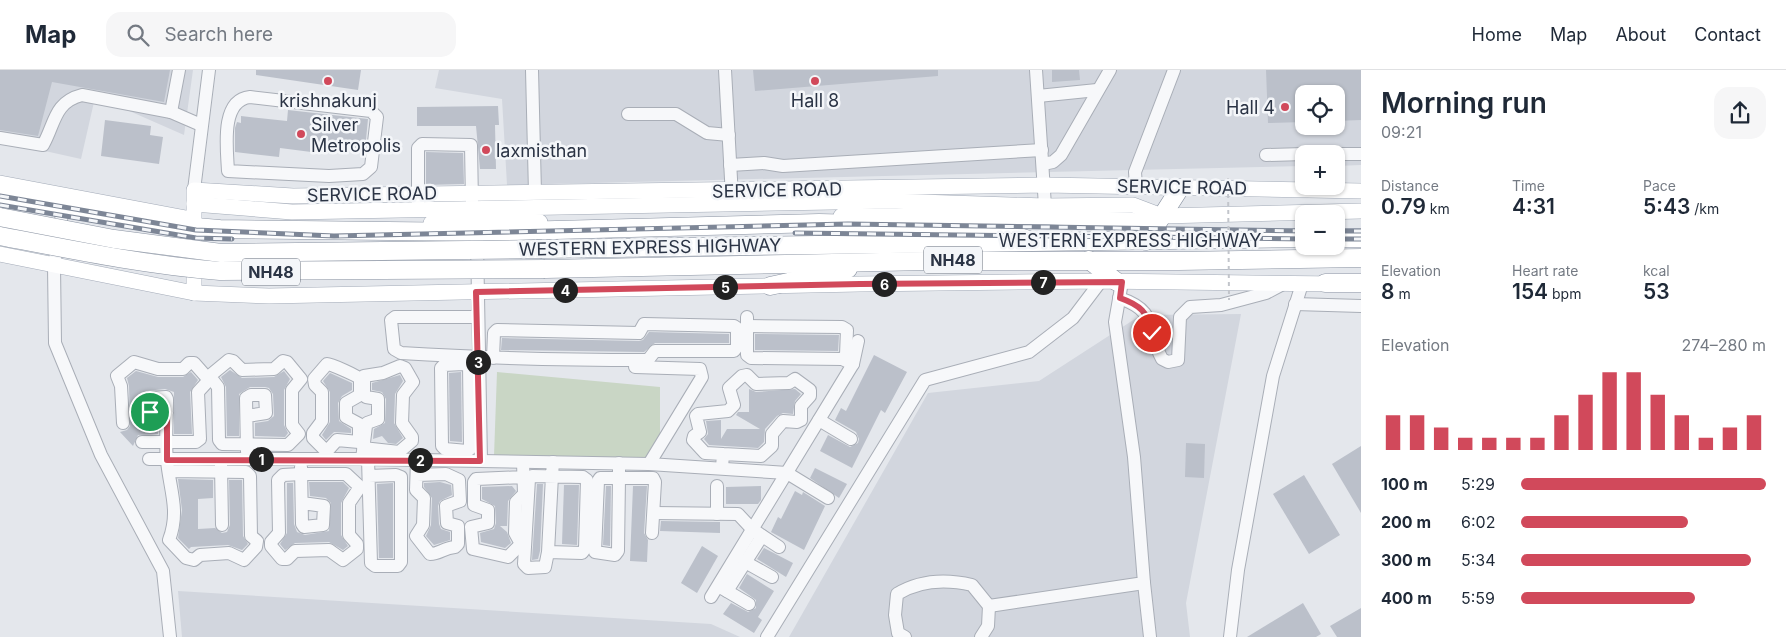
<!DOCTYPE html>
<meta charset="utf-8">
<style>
:root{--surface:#fff;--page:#f6f6f7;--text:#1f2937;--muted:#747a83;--line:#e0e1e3;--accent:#d1495b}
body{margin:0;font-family:Inter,sans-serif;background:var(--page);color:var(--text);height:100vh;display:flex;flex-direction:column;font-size:19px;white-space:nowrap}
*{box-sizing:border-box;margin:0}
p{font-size:16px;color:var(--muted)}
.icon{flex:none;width:28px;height:28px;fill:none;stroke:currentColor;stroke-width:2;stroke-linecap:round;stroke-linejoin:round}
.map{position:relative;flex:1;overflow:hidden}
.details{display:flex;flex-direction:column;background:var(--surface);width:425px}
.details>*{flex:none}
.buttons{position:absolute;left:1295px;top:15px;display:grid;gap:10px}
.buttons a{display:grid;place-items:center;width:50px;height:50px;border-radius:10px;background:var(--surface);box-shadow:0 1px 4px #0004;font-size:25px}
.pin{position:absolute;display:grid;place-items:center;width:42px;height:42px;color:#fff;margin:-21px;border:2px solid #fff;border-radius:50%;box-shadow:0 1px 5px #0007}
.km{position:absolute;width:25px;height:25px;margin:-12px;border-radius:50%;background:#222;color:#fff;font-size:14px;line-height:25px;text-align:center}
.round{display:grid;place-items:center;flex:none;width:52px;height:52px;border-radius:15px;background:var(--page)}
.headline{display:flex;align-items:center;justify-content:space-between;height:85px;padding:0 20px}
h1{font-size:28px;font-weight:600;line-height:38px}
.stats{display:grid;grid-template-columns:repeat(3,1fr);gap:8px;height:85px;padding:5px 20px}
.stats div{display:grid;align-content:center}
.stats b{font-size:21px;font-weight:600}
.stats small{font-size:14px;font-weight:400}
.stats p{font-size:14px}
.chart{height:140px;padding:10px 20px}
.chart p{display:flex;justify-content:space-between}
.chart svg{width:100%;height:90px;margin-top:5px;stroke:var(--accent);stroke-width:6}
ul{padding:0 20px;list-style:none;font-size:16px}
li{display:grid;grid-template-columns:80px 60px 1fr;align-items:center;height:38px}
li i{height:12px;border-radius:6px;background:var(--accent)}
header{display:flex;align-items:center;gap:30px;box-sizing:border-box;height:70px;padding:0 25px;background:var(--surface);border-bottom:1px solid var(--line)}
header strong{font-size:24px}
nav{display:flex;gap:28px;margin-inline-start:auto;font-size:18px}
.search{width:350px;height:45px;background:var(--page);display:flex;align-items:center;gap:12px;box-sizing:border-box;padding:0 18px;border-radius:15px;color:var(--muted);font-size:19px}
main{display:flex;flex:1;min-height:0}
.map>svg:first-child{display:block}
</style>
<header>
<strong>Map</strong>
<div class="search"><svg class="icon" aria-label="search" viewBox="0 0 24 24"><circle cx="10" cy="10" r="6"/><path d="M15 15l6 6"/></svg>Search here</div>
<nav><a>Home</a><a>Map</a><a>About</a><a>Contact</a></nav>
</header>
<main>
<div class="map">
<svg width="1361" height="567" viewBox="0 0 1361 567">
<rect width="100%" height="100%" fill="#e4e7ec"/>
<g fill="#d2d6de" fill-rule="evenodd">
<polygon points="0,0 193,0 184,65 118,36 94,32 81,89 0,71"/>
<path d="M 439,0 L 1361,0 L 1361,95 L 1336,96 L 1336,84 L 1304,84 L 1304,96 L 507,115 L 502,29 L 435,18 ZM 1304,24 L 1336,24 L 1336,56 L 1304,56 Z"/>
<polygon points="1241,244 1186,533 1190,567 789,567 928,323 1039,311 1141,245"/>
<polygon points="178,521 711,554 740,567 182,567"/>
</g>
<polygon fill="#c9d6c5" points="497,302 660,317 660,366 646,388 494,386"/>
<g fill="#bbc0ca">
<polygon points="0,0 170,0 164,32 52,12 38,66 0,60"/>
<polygon points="256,0 361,0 358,20 256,5"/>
<polygon points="753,0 938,0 938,6 755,21"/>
<polygon points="1052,0 1079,0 1080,10 1052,12"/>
<polygon points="1266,0 1361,0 1361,50 1336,51 1336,24 1304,24 1304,52 1268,53"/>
<polygon points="498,36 499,55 495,55 496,99 480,99 476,56 417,56 417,37"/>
<polygon points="288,40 368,49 365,80 320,75 319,83 280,78 279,87 235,82 235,58 237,52 241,53 241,46 287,51"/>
<polygon points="105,50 151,56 150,65 163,67 159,94 101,86"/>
<polygon points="426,82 463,83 464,114 426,115"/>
<polygon points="649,262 729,264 729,273 655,273 644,282 501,280 502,268 639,271 643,270"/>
<polygon points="755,264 839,265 838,281 755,280"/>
<polygon points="874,285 907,302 885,343 881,340 852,398 820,381 828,365 850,377 858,373 859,369 856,362 835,350 841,338 846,341"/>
<polygon points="230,300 242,308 274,307 284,301 290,309 284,320 284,355 288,363 285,367 255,366 255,353 268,351 274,346 273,324 269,318 265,317 250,317 239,324 239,366 227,366 226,317 221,307"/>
<polygon points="136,301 158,307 183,307 191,302 198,310 190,322 192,364 174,364 174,322 165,319 146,321 142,328 144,348 148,351 158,352 158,364 138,365 133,376 120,362 127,360 130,356 129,316 127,308"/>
<polygon points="461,302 462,372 450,371 449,303"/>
<polygon points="330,303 352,313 352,320 342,326 338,333 339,351 351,359 351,363 334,362 326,370 322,365 330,352 330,322 323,311"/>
<polygon points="400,305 403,311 395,324 394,353 403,368 396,374 388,373 382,366 373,369 374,359 385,353 386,329 382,322 372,320 372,313"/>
<polygon points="749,319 756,322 795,319 801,324 795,331 793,344 783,343 777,346 765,359 764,372 758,378 709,375 704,369 708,364 706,351 721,350 721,369 727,359 760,359 736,345 738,342 749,342"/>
<polygon points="1186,373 1205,374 1204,408 1185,407"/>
<polygon points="1361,376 1361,443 1332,394"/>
<polygon points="815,398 847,414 839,428 810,408"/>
<polygon points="1304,405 1340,465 1309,484 1273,424"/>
<polygon points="178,409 213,410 213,428 198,429 198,459 215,458 222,463 227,462 230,455 229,410 242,410 243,466 248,474 242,480 228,475 191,477 189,479 178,468 182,440"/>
<polygon points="309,412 343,412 349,418 341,433 341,465 348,476 343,480 329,472 295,473 285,480 280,474 287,463 287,413 293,413 294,454 297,462 305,465 329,461 331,433 326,428 310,426"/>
<polygon points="440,412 451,415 452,425 440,431 438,436 439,454 441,459 450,462 450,470 434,475 426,466 431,455 432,428 424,417 424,413"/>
<polygon points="393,413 393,488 379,488 377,414"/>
<polygon points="537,414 543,414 540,481 538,489 532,490"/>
<polygon points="564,415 579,415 577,475 562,474"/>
<polygon points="512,416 516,421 508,431 507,456 500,456 507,462 511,473 505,478 481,472 480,463 494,459 496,453 495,436 482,429 482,417"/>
<polygon points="606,416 611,416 610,476 603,475"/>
<polygon points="633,416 647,416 644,463 648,470 647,492 630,491"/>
<polygon points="761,416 761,430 758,434 726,434 726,417"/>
<polygon points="795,421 802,425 803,422 825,436 804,480 771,462 778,447 781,449"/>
<polygon points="661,451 720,452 720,463 660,461"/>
<polygon points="702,476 718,486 697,523 681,513"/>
<polygon points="764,478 793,493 786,507 757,489"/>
<polygon points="747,504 774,521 758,547 762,550 754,563 723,544 731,533 748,542 756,538 756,530 739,518"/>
<polygon points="1303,533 1321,564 1316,567 1247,567"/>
<polygon points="1361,538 1361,567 1337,567 1330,556"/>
</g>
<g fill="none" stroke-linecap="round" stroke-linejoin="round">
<defs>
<g id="minor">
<polyline points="532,0 535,123"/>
<polyline points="725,0 732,127"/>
<polyline points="1036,0 1045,136"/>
<polyline points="1038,26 1097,20"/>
<path d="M 250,27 L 371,41 L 377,47 L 371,97 L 363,104 L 329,106 L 228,101 C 227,79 220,30 250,27 Z"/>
<polyline points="171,42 179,0"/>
<polyline points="628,44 676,44 707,63 729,65"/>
<path d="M 0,68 L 43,75 C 55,54 54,32 82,25 L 171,42 L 201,55"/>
<polyline points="1336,84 1361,84"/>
<polyline points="1266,85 1304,84"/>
<polyline points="1043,94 1053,92 1061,85 1110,0"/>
<polyline points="730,95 764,93 783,96 1042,80"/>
<polyline points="1136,116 1135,102 1174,0"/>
<polyline points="194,120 209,0"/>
<polyline points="64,131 54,196 55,273 101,385 163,501 170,567"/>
<polyline points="418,133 418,78 422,74 471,75 472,133"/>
<polyline points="477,171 481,391"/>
<path d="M 1119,228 C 1159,241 1146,259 1162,289 L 1168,292 L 1178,290 L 1180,247 L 1190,237 L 1221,235 L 1266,223 L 1283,214"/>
<polyline points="1295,234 1361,236"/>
<path d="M 477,247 L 395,247 L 391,250 L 394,279 L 401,283 C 483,288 566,290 648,290 L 655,281 L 734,281 L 737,277 L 737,258 L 734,256 L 644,254 L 639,263 L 497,260 L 494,263 L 493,288"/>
<polyline points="747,247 747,285 751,288 842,289 853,294"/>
<polyline points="747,256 842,257 847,260 846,285 842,289"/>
<polygon points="229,290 233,291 242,300 274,299 283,291 287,292 301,309 292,320 292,355 299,364 288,375 222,374 219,370 218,317 211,308 212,304"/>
<polyline points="463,294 444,295 441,298 442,376 445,379 467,381 470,379 469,294"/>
<polyline points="635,297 700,299 702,307 649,394"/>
<path d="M 167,343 L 151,344 L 150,328 L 166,327 L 167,329 C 167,350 165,371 167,391 C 170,421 180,441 169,470 L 186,488 L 194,490 L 200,485 L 229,483 L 244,490 L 256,477 L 257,471 L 251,466 L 250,406 L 246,402 L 169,401"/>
<polyline points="247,346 266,343 265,325 251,325 246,328 247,382"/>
<polyline points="819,350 851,369"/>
<polyline points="123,353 121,316 117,306 134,292 158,299 183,299 189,293 194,293 209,310 198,322 200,369 196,372 142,372"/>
<path d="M 359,372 L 337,370 L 328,380 L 325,380 L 313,368 L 313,363 L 322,351 L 322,322 L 315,315 L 314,309 L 327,294 C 331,294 358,306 360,309 L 360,325 L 346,333 L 346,347 L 359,354 L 359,369"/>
<polyline points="149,389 362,389 649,394 787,403 828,428"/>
<polyline points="362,389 366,356 367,353 378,349 378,329 366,327 364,324 364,306 383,303 400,296 405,298 413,312 403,325 402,353 412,367 412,371 399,382 363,378"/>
<polyline points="368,389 371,493 375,496 398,496 401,492 401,407 396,405 369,406"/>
<polyline points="523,392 524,424 516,432 515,463 521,474 508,487 473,479 471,457 488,453 488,440 474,435 474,412 476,409 523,407"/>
<polyline points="619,393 619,408 618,481 615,485 595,482 598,411 600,408 653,408 655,412 652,463"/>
<polyline points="221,395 222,455"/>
<polyline points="301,397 302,454 304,457 323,455 324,436 302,433"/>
<polyline points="722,398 723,384 705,383 693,370 694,366 700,362 696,346 698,344 728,341 734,335 729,318 742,306 747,305 756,314 789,313 795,309 810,320 810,326 801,336 801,350 797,352 783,351 772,364 772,376 761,386 723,384"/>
<polygon points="301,404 346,404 360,417 349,433 349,465 357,474 357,479 343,490 329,480 295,481 287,489 282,489 271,476 271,472 279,463 278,410 283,405"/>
<path d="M 417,405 L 446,404 L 459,410 L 460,431 L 446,436 L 447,453 L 458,456 L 458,474 L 455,477 C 443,478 440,484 430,484 L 416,466 L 423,455 L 424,428 L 416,420 L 417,390"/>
<polyline points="717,416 717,444"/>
<polyline points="654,443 738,444 752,459 779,477"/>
<polyline points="548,482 582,483 585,479 587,410 583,407 532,406 529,409 524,494 528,498 545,497 548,482 552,406 553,392"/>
<polyline points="745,492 772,507"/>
<polyline points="1144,513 1150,567"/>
<polyline points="720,517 749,534"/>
<polyline points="727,521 762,466"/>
<polyline points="711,527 853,294 858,271"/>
<polyline points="989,536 1144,513 1134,387 1115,252 1122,212"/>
<polyline points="767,567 925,310 1029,282 1073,248 1101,211"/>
<path d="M 905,567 L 898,563 L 895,545 L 897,524 C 920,510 946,509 972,515 L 989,536 L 988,556 L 981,567"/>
<polyline points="1230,567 1238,500 1273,306 1302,214"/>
</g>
<g id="major">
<polyline points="0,113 186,148"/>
<polyline points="194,134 292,142 889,131 1045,136 1133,135 1162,146"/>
<polyline points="841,146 1048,147 1144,151 1162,146 1361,141"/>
<polyline points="431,153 540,152"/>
<polyline points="0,184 194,223 269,226 860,214 1101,211 1337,214"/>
<polyline points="194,223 194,120 293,126 1045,115 1361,121"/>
</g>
<g id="highway">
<path d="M 0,125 C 72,140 147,154 220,159 L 477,162 L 819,153 L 990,157 L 1032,171"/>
<polyline points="1336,168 1361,168"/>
<polyline points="1146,171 1180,118"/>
<polyline points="542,179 1304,168"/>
<polyline points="1089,190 1117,212"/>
<polyline points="545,199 927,191 1179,191 1361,188"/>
<polyline points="1325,213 1361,213"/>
<polyline points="770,216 848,199"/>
</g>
</defs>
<use href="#minor" stroke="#a9aeb7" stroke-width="14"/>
<use href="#major" stroke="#a3abb8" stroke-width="16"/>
<use href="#highway" stroke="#8b94a3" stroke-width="19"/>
<use href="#minor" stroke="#f7f8fa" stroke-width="12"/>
<use href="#major" stroke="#fff" stroke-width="15"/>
<use href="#highway" stroke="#fff" stroke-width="18"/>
<defs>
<g id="rail">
<polyline points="0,126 196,160 334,166 848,154 1304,161"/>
<polyline points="0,135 196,168 232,169"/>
<polyline points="1336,161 1361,161"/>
<polyline points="795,163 1304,169"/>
<polyline points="1336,169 1361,169"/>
</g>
</defs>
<use href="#rail" stroke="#7d8696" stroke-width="5"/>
<use href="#rail" stroke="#f4f6f9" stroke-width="3" stroke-dasharray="9" stroke-linecap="butt"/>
<defs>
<g id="highway-bridge">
<polyline points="0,147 114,169 221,183 542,179"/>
<path d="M 0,166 C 73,180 146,195 220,201 L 545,199"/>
</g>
</defs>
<use href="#highway-bridge" stroke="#8b94a3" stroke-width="19" stroke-linecap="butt"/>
<polyline stroke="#c2c5cb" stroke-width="2" stroke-dasharray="4 4" stroke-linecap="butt" points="1228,108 1229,230"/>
<use href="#highway-bridge" stroke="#fff" stroke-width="18"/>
</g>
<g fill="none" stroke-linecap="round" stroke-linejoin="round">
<defs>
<path id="route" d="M 150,342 L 151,344 L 167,343 L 167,390 L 480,391 L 476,222 L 860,214 L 1122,212 L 1120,228 C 1140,235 1148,242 1152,263"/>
</defs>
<use href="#route" stroke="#fff" stroke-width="10"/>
<use href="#route" stroke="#d1495b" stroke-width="6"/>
</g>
<g fill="#d1495b" stroke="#f4f6f9" stroke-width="2">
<circle cx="328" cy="11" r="5"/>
<circle cx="815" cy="11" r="5"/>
<circle cx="1285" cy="37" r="5"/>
<circle cx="301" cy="64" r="5"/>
<circle cx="486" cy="80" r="5"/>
</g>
<g text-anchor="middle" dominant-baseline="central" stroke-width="5" stroke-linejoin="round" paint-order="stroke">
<g fill="#f4f6f9" stroke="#676e7b" stroke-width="1">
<rect x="924" y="176.5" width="58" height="27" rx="4"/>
<rect x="242" y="188.5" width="58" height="27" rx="4"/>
</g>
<g font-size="16" font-weight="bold" fill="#2b3445">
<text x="953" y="190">NH48</text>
<text x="271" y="202">NH48</text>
</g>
<g font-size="18" fill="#2b3445" stroke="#f4f6f9">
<text x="328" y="30">krishnakunj</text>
<text x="815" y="30">Hall 8</text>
<text x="1275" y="37" text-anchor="end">Hall 4</text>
<text x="311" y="54" text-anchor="start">Silver<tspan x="311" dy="21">Metropolis</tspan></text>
<text x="496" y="80" text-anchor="start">laxmisthan</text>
</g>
<g font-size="18" fill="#2b3445" stroke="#f4f6f9">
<text transform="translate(1182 117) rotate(1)">SERVICE ROAD</text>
<text transform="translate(777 120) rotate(-1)">SERVICE ROAD</text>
<text transform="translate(372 124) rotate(-1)">SERVICE ROAD</text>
<text x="1130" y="170">WESTERN EXPRESS HIGHWAY</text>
<text transform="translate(650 177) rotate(-1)">WESTERN EXPRESS HIGHWAY</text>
</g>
</g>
</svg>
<div class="buttons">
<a><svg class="icon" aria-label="locate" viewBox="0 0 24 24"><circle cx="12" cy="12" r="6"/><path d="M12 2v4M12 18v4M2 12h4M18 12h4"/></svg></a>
<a>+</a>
<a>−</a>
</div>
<div class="pin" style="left:150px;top:342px;background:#1e9e55"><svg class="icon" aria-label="arrive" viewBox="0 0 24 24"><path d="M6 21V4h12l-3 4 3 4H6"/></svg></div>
<div class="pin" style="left:1152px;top:263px;background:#d93025"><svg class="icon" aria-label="check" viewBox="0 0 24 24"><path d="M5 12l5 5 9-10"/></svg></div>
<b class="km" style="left:261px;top:389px">1</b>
<b class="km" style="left:420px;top:390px">2</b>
<b class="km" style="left:478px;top:292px">3</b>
<b class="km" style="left:565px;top:220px">4</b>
<b class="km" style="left:725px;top:217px">5</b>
<b class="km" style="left:884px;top:214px">6</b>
<b class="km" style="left:1043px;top:212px">7</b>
</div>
<section class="details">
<div class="headline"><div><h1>Morning run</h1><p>09:21</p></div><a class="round"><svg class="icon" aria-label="share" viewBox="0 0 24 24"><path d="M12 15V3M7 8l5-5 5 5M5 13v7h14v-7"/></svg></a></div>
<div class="stats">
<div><p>Distance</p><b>0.79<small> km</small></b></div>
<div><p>Time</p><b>4:31</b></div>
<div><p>Pace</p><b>5:43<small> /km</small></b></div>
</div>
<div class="stats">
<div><p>Elevation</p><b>8<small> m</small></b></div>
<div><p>Heart rate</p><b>154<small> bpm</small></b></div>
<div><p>kcal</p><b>53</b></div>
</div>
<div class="chart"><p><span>Elevation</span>274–280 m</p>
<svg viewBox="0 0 160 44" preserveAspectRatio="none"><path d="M5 44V27M15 44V27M25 44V33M35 44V38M45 44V38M55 44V38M65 44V38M75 44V27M85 44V17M95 44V6M105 44V6M115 44V17M125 44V27M135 44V38M145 44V33M155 44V27"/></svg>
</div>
<ul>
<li><b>100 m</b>5:29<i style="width:100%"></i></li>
<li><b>200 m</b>6:02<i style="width:68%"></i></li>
<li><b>300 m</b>5:34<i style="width:94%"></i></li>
<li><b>400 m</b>5:59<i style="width:71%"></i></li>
</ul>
</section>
</main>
